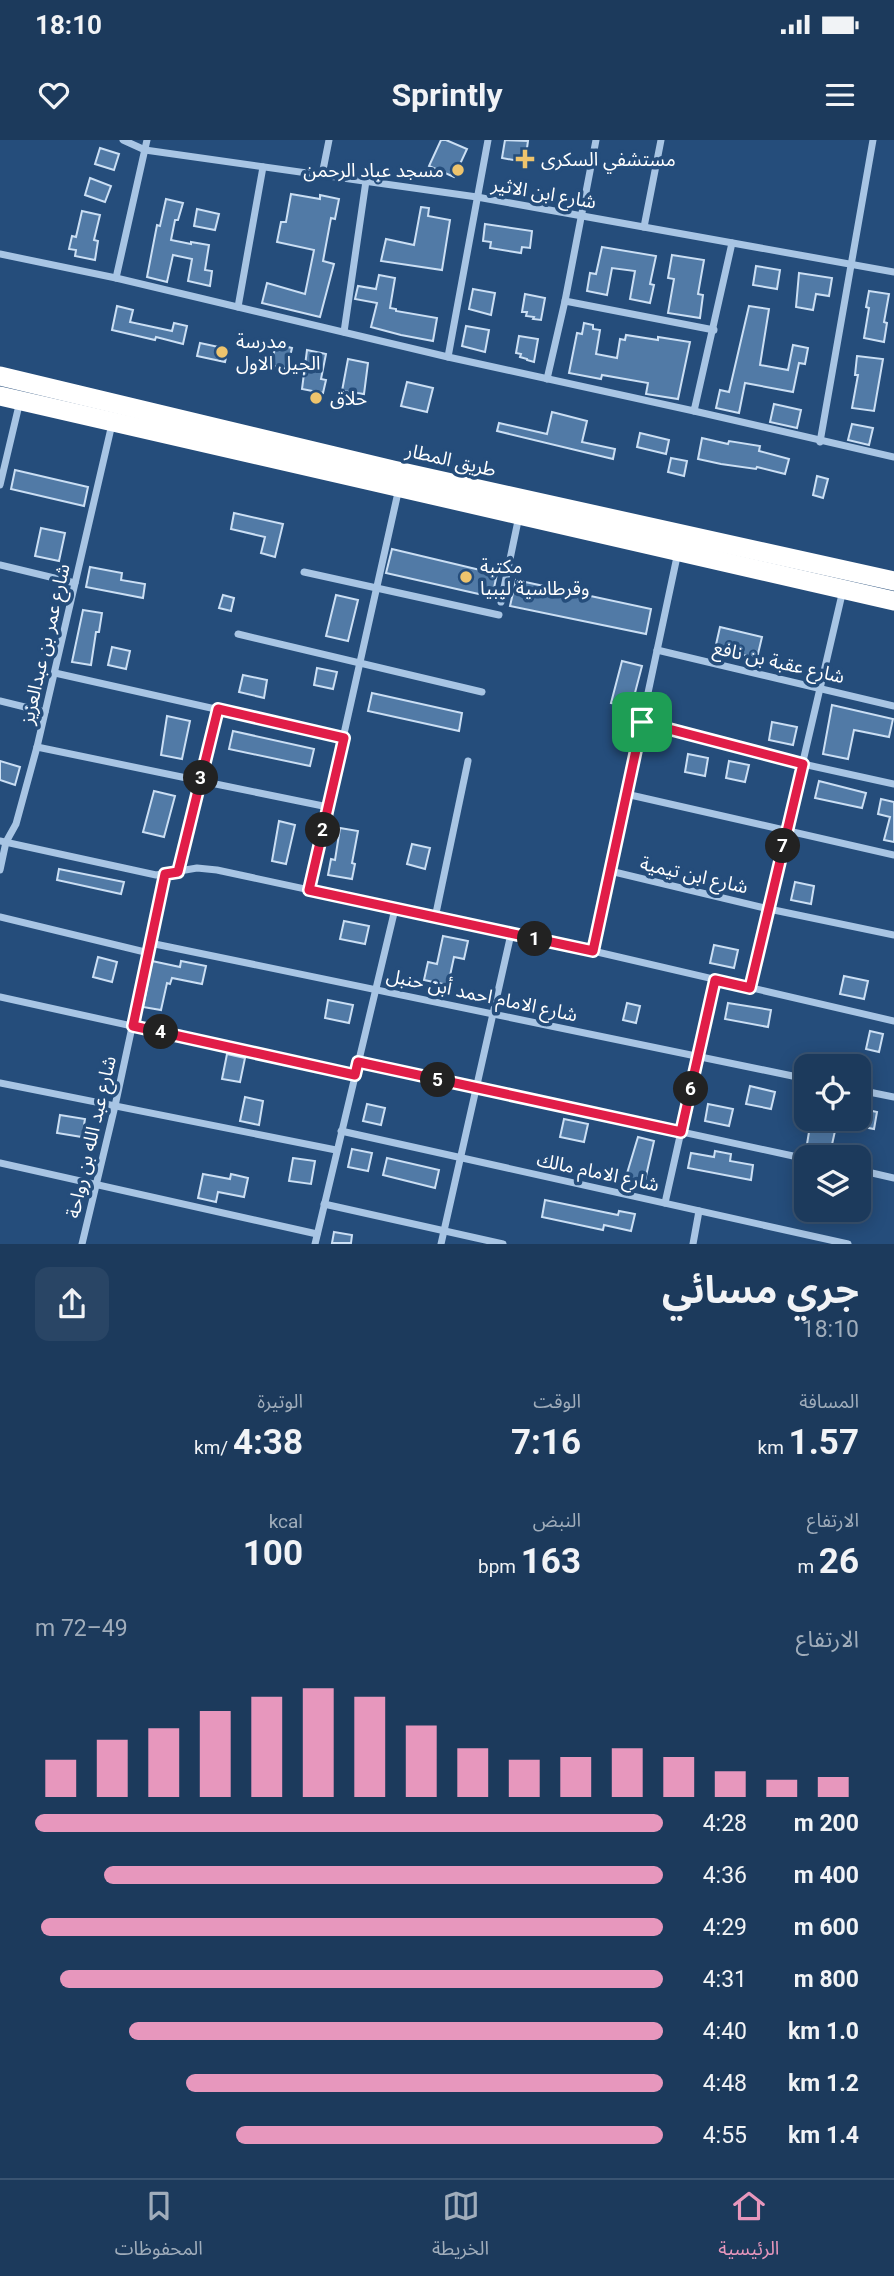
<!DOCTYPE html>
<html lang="ar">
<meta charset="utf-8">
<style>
:root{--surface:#1c3a5c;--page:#294565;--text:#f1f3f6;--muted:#a0adbb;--line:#3a5472;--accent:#e797bd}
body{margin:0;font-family:Roboto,"Noto Sans Arabic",sans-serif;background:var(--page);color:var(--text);direction:rtl;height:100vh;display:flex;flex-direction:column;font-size:26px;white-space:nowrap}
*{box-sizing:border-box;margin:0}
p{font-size:23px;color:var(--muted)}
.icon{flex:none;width:38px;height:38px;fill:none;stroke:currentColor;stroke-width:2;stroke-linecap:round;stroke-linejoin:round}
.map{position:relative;height:1104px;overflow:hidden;direction:ltr}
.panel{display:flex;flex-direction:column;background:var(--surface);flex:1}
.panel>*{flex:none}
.tools{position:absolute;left:794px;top:914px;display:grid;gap:14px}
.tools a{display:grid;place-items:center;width:77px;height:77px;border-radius:14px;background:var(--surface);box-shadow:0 4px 18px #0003,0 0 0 2px var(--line);font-size:35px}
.pin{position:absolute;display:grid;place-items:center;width:60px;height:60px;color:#fff;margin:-30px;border-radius:14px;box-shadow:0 4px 10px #0006}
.km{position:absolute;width:35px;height:35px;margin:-18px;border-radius:50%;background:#222;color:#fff;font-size:19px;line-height:35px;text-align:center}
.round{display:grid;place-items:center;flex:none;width:74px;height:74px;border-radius:14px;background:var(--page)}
.summary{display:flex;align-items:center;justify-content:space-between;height:119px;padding:0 35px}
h1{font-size:38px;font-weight:700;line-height:52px}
.figures{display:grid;grid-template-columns:repeat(3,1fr);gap:10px;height:119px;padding:7px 35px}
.figures div{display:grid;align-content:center}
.figures b{font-size:35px;font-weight:700}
.figures small{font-size:19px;font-weight:400}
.figures p{font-size:19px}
.chart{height:196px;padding:14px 35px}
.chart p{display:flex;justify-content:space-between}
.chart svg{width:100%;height:126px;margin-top:7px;stroke:var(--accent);stroke-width:6}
ul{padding:0 35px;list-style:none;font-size:23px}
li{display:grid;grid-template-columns:112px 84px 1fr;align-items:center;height:52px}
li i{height:18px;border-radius:9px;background:var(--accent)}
.status{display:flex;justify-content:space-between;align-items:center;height:49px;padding:0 35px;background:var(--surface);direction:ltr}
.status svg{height:19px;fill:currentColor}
header{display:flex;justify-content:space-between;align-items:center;height:91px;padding:0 35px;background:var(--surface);font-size:32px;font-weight:700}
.dock{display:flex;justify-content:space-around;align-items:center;height:98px;border-top:2px solid var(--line);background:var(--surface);font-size:19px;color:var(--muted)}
.dock a{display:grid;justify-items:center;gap:4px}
.dock .on{color:var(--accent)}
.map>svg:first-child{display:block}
</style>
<div class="status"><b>18:10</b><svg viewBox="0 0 49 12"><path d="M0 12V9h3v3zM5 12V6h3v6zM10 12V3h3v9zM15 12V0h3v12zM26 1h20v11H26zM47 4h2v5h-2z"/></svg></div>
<header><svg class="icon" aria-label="menu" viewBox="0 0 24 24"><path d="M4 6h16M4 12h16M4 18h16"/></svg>Sprintly<svg class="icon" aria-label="heart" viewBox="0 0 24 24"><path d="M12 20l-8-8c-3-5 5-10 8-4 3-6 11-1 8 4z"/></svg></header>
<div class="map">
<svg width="894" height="1104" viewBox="0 0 894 1104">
<rect width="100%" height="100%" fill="#254d7b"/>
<g fill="#517aa6" stroke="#cbdff4" stroke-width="2">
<polygon points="441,0 446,0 467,9 454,37 429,26"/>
<polygon points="505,0 528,1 525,22 502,18"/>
<polygon points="100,8 119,14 114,30 95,24"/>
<polygon points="90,38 111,46 105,62 85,55"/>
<polygon points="291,54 320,59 320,55 339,59 335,79 331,78 323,121 334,124 320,177 262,163 267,143 305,154 314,110 277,102 281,82 286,82"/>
<polygon points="166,59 183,63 178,80 175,80 171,100 191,104 191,102 209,105 205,130 212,131 210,146 188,141 192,119 173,115 167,142 147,137 157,85 160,86"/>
<polygon points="421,67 429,68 428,76 450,80 442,130 381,121 386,99 414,105"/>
<polygon points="197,69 219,74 215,90 194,86"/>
<polygon points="82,71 100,75 94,100 98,101 95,120 75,116 76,110 69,109 72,96 76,97"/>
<polygon points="485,84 532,91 530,108 522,107 521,113 490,108 491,102 483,101"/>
<polygon points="602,107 656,116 650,144 654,145 650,163 630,159 635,131 612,128 607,155 587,151 590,133 596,134"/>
<polygon points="672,115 704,120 698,154 703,155 700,178 668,173 674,139 668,138"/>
<polygon points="756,126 780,130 777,149 753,145"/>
<polygon points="799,133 832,138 829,156 816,154 813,170 796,167"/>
<polygon points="379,135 395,138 390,168 396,169 396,171 437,178 433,201 401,195 371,187 377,163 355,159 358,146 376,149"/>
<polygon points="473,149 495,153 491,175 469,169"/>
<polygon points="869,151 889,154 884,182 887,183 884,202 864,198 869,168 866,167"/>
<polygon points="525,154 545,158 541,180 533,179 534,177 526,176 527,172 522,172"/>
<polygon points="117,166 133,170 130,182 172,191 174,183 187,186 183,204 156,197 155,200 112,190"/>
<polygon points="749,166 769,169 760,225 788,230 793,205 808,208 805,224 799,223 793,252 745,243 739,273 716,268 720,250 729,252"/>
<polygon points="584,183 593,185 593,189 600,190 596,214 617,218 620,199 625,200 626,195 658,200 658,197 690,202 678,259 646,254 648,243 602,235 601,239 569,233 577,193 582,194"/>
<polygon points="466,186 489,190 485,212 462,206"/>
<polygon points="519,196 538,199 534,222 527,220 527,219 520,217 521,214 516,213"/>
<polygon points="200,203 228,209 225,222 197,216"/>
<polygon points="276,204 292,208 287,229 271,225"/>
<polygon points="307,210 326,214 321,239 326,240 323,253 302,249"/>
<polygon points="857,216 883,219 874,271 852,268 858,235 855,235"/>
<polygon points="348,219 368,223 364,254 342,251"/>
<polygon points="407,242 433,248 427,272 401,266"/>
<polygon points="774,264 801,270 797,288 770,282"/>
<polygon points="552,272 587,281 582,302 615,309 613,319 497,291 499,283 547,294"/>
<polygon points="852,284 873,288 869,305 848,300"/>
<polygon points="640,293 669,300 666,314 637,307"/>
<polygon points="702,298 728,304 729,301 760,306 759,311 789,319 785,334 757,327 756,329 721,324 698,319"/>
<polygon points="671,318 687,321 684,336 668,332"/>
<polygon points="15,330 88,347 84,366 11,349"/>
<polygon points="817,336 828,339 823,358 813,355"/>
<polygon points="234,373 283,384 275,417 261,413 265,397 231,389"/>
<polygon points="41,388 65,393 59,421 35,416"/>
<polygon points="392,409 497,434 492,457 386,433"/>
<polygon points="90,427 122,433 121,440 145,444 143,458 86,447"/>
<polygon points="516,440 651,469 646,494 510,466"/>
<polygon points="223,455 234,458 231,471 219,468"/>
<polygon points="336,455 358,460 348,501 326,496"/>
<polygon points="83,470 102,473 99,492 96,492 91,525 72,522"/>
<polygon points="720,487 762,497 757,518 715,509"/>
<polygon points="112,507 130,511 126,529 108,525"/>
<polygon points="622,521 642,526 631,568 611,563"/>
<polygon points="317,528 337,532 333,549 314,545"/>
<polygon points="243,535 267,540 264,558 239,552"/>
<polygon points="372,553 462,573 459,591 368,571"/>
<polygon points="832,565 893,579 889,597 854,590 848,619 823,614"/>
<polygon points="167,576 190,581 182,619 161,615"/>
<polygon points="772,582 797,587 793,605 769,600"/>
<polygon points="233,591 314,609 310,626 229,609"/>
<polygon points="688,614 708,618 705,636 685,632"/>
<polygon points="0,621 20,627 15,645 0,640"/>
<polygon points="729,621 749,625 745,642 726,638"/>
<polygon points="819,641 866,653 862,668 815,658"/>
<polygon points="154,651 175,656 164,697 143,692"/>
<polygon points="881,659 894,662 894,702 884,700 890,677 878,674"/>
<polygon points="279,681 295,685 286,724 272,721"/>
<polygon points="340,688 358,691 352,723 355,724 352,739 328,735 331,719 335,720"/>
<polygon points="412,704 430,708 425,729 407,724"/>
<polygon points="59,729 124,742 121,754 57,740"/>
<polygon points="795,742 814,746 811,764 791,760"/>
<polygon points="344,781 369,786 365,804 340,799"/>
<polygon points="443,796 468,801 464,819 454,817 448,845 424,840 428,822 437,824"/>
<polygon points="714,805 738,810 734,828 710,823"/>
<polygon points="98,817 117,822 112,842 93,837"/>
<polygon points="152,821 180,827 181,821 206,826 202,844 172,838 170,844 167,843 161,870 143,867"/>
<polygon points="844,836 868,841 864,859 840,854"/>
<polygon points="328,860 353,865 349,883 325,878"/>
<polygon points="627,863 640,866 636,883 623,880"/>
<polygon points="728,863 771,870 768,887 725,879"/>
<polygon points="870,891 883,894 879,912 866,909"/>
<polygon points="227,914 245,918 240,942 222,939"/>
<polygon points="750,946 775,952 771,969 746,964"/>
<polygon points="245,957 263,961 259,985 240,981"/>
<polygon points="367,964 385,968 381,985 363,981"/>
<polygon points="708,964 733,969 729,986 705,981"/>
<polygon points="859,968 877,972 874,989 837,982 837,978 859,978"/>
<polygon points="60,975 85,979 82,997 57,993"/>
<polygon points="564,979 588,984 584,1002 560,997"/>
<polygon points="810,986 835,991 831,1009 807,1004"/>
<polygon points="638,997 654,1001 644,1045 625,1040"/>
<polygon points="352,1009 372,1013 368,1031 348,1027"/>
<polygon points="715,1011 731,1014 730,1021 753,1025 751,1040 688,1028 691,1013 714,1017"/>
<polygon points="293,1018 315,1021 311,1044 289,1041"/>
<polygon points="387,1018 439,1030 435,1048 383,1035"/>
<polygon points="203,1034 230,1039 231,1034 248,1038 244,1057 218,1052 216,1062 198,1058"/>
<polygon points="545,1060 618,1075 619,1071 635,1074 631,1091 604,1085 603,1090 542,1077"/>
<polygon points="334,1092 352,1095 351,1103 332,1103"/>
</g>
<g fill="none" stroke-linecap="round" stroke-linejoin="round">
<g stroke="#a8c5e4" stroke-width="7">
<polyline points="123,0 145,10 477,57 894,132"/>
<polyline points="322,35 329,0"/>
<polyline points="644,87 661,0"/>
<polyline points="0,114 116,138 448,217 694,271 732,103"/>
<polyline points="116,138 147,0"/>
<polyline points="565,161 714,190"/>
<polyline points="238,167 263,27"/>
<polyline points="344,192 366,41"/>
<polyline points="448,217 488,0"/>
<polyline points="547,239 565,161 596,0"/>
<polyline points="694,271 894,317"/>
<polyline points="820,302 873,0"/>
<polyline points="0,345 20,261"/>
<polyline points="0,425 75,443"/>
<polyline points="304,432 499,475"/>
<polyline points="501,462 519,376"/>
<polyline points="238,494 482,552"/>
<polyline points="657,510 894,566"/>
<polyline points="55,533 344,598"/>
<polyline points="0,561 45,572"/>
<polyline points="642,582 803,624 894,644"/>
<polyline points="37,607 201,641 218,569"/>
<polyline points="626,654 894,715"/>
<polyline points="0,701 156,735 197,728 217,730 593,811 894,881"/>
<polyline points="0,730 6,702 16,684 37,607 112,284"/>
<polyline points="610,731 769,769 894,795"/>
<polyline points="178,732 201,641 328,667"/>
<polyline points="309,750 399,348"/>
<polyline points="0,777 149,813"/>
<polyline points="435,778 468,621"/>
<polyline points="150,803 807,939"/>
<polyline points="593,811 678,412"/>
<polyline points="750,848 843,450"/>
<polyline points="0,857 355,935"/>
<polyline points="358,922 807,1019"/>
<polyline points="0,943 336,1010"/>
<polyline points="859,950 894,957"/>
<polyline points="341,991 848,1104"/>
<polyline points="0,1023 317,1094"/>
<polyline points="859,1030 894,1038"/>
<polyline points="665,1063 715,840"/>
<polyline points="324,1064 503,1104"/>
<polyline points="82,1104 115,966 165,734"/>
<polyline points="315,1104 395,769"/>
<polyline points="441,1104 511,794"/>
<polyline points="693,1104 699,1071"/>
</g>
<g stroke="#fff" stroke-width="19">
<polyline points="0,236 393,330 894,441"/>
<polyline points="0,256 894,461"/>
</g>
</g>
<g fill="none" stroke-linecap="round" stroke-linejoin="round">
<defs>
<polygon id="route" points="218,569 344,598 309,750 593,811 642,582 803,624 750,848 715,840 681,992 358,922 355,935 133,886 165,734 178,732"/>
</defs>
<use href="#route" stroke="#fff" stroke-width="14"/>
<use href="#route" stroke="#e11d48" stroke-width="9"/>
</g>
<g fill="#eec46d" stroke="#254d7b" stroke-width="2.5">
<path d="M521.5 8.5h7v7h7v7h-7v7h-7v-7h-7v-7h7z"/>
<circle cx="458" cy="30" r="7"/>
<circle cx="222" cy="212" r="7"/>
<circle cx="316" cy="258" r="7"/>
<circle cx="466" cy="437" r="7"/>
</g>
<g text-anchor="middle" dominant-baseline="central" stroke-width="7" stroke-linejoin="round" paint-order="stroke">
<g font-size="19" fill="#fff" stroke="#254d7b" text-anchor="start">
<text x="541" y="19">مستشفي السكرى</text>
<text x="444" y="30" text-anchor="end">مسجد عباد الرحمن</text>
<text x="236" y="201">مدرسة<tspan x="236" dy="22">الجيل الاول</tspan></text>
<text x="330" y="258">حلاق</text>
<text x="480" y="426">مكتبة<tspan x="480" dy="22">وقرطاسية ليبيا</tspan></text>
</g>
<g font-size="19" fill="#fff" stroke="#254d7b">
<text transform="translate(544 53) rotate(10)">شارع ابن الاثير</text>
<text transform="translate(451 320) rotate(13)">طريق المطار</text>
<text transform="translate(45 504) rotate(-77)">شارع عمر بن عبدالعزيز</text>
<text transform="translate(779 522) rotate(13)">شارع عقبة بن نافع</text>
<text transform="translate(694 735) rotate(13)">شارع ابن تيمية</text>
<text transform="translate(482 855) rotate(12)">شارع الامام احمد أبن حنبل</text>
<text transform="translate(91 997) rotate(-77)">شارع عبد الله بن رواحة</text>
<text transform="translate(598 1032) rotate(12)">شارع الامام مالك</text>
</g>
</g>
</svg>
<div class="tools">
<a><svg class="icon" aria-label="locate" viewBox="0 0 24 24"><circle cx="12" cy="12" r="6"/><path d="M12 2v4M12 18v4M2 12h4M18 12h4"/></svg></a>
<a><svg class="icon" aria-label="layers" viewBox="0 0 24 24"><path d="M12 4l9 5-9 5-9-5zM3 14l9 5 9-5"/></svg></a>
</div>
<div class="pin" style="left:642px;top:582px;background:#1e9e55"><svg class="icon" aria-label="arrive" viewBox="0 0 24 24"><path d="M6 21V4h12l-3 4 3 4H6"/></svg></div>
<b class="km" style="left:535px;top:799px">1</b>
<b class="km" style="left:323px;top:690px">2</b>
<b class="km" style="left:201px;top:638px">3</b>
<b class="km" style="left:161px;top:892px">4</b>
<b class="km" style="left:438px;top:940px">5</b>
<b class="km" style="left:691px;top:949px">6</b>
<b class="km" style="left:783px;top:706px">7</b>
</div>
<section class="panel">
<div class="summary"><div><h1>جري مسائي</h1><p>18:10</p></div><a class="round"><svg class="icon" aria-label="share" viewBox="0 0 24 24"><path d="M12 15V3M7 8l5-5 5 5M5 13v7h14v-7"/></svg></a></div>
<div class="figures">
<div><p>المسافة</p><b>1.57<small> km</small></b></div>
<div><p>الوقت</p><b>7:16</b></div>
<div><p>الوتيرة</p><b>4:38<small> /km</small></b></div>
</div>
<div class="figures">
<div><p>الارتفاع</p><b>26<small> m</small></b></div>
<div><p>النبض</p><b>163<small> bpm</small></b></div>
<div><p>kcal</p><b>100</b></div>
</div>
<div class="chart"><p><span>الارتفاع</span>49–72 m</p>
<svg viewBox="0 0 160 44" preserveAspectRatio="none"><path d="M5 44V31M15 44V24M25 44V20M35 44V14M45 44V9M55 44V6M65 44V9M75 44V19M85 44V27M95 44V31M105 44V30M115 44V27M125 44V30M135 44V35M145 44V38M155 44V37"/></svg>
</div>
<ul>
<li><b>200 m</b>4:28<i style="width:100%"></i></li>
<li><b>400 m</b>4:36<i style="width:89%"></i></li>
<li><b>600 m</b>4:29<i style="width:99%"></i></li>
<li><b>800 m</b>4:31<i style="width:96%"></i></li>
<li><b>1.0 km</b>4:40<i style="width:85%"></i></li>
<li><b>1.2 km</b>4:48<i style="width:76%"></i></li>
<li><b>1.4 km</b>4:55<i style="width:68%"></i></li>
</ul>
</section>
<nav class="dock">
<a class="on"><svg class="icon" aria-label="home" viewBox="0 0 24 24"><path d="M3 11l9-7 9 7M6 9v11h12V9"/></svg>الرئيسية</a>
<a><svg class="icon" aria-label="map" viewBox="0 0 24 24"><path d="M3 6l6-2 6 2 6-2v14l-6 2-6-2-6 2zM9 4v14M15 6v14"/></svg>الخريطة</a>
<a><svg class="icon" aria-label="saved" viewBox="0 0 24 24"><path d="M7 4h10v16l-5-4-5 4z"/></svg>المحفوظات</a>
</nav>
